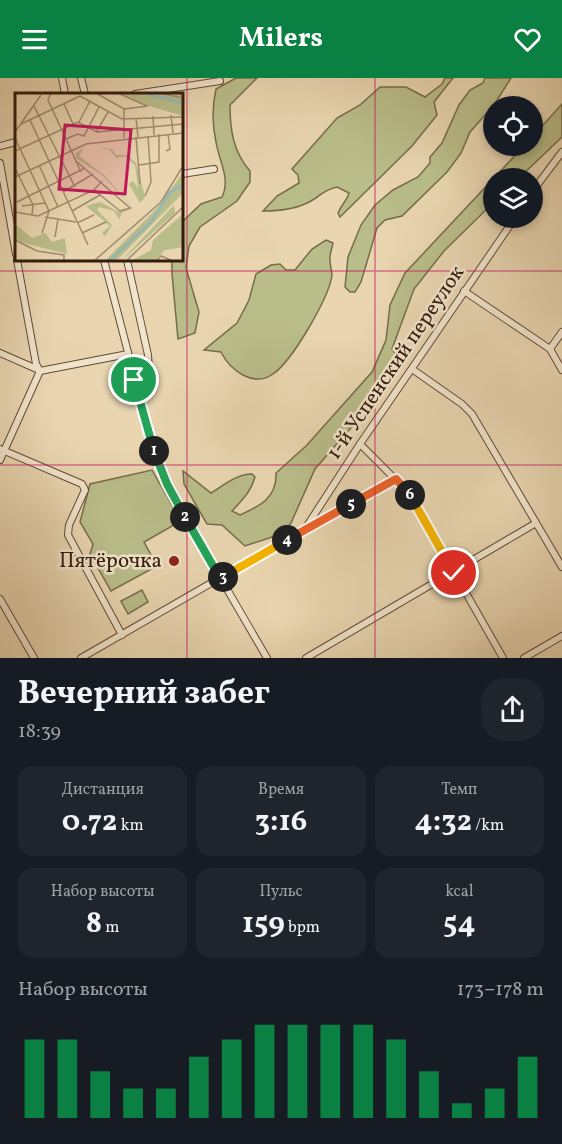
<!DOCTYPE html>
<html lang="ru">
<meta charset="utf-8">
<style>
:root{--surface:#171b24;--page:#20242c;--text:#f1f3f6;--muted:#9ea1a6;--accent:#0b8043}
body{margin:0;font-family:Vollkorn,serif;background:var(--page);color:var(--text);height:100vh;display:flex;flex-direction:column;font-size:22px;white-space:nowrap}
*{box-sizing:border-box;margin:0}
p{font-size:20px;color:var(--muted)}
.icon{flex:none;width:33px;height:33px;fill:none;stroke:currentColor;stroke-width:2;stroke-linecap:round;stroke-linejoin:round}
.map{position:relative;height:580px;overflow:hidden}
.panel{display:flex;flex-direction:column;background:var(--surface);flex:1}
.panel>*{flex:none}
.tools{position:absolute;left:483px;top:18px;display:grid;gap:12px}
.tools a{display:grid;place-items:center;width:60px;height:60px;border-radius:50%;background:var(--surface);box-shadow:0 3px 9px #0003;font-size:30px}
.pin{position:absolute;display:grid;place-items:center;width:51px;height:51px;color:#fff;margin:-26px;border:3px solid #fff;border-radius:50%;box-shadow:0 2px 6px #0007}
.km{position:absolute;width:30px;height:30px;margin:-15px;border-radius:50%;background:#222;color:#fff;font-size:16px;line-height:30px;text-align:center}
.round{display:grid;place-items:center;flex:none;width:63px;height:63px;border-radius:24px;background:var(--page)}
.overview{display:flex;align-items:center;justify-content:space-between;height:102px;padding:0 18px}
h1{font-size:33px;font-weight:700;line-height:45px}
.figures{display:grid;grid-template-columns:repeat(3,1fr);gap:9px;height:102px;padding:6px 18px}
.figures div{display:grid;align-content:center;border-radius:15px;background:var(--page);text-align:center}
.figures b{font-size:30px;font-weight:700}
.figures small{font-size:16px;font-weight:400}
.figures p{font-size:16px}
.chart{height:168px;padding:12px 18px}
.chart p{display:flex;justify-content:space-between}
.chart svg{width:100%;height:108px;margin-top:6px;stroke:var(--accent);stroke-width:6}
header{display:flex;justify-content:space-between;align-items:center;height:78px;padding:0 18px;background:var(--accent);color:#fff;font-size:27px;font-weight:700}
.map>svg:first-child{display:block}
</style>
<header><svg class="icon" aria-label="menu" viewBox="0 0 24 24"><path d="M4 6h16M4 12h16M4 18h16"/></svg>Milers<svg class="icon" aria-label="heart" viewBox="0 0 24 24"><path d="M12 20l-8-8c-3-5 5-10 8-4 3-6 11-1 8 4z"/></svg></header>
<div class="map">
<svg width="562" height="580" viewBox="0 0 562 580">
<rect width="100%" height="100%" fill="#e9d6b1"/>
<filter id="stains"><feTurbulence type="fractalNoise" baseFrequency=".00333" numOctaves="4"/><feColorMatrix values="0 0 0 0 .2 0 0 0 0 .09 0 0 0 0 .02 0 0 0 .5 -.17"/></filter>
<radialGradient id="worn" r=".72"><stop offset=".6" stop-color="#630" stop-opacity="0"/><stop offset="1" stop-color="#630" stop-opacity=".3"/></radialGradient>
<g fill="#b9bd8a" stroke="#766c4a" stroke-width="1.5">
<path d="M 236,0 L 257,0 L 230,27 C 230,51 233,74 250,93 L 250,104 L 237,123 L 200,149 L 189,168 L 186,190 L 199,234 L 195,255 L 178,261 L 172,196 L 172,182 L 182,182 L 182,144 L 201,126 L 222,119 C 231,101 219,83 216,64 C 212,46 212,29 216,11 Z"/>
<path d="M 445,0 L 453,0 L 434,24 L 437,37 L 412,68 L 340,139 L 338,135 C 341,127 347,123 349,115 L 337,109 C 321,113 324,116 311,123 C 297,131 279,133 263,133 L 277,118 L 299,105 L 298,97 L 292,91 L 337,40 L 360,27 L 380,9 L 406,9 L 425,19 L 442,6 Z"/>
<polygon points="485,0 511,0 494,27 470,54 461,75 447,94 402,138 385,142 377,150 361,204 355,214 350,214 345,209 348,179 361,147 375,127 393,112 418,99 430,85 430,79 442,65 459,27 470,12 483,5"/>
<path d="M 562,26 L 562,59 L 519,100 L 494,100 L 493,125 L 444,173 L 414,211 L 392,271 L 402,286 L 390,305 L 315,391 L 291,445 L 283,454 L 275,458 L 245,468 L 222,447 L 207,446 L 184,406 L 183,393 L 211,415 C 224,407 237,396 252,396 L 255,399 C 251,414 242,422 232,433 L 240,437 C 260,428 277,420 276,395 L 307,367 L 372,294 L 386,262 L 390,227 L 405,195 L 524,68 L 532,68 L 533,58 Z"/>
<path d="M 326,162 L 333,165 C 332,171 329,177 330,183 C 330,188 332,193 332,197 C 329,220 292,283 273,296 C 253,310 230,292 221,274 L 204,272 L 237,245 L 249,222 L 256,196 L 271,187 L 280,186 L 286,192 L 295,192 L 312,171 Z"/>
<polygon points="152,392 181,443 144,464 157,488 111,513 90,476 93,466 80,444 90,406"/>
<polygon points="142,512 148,524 128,536 121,523"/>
</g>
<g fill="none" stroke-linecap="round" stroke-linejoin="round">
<defs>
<g id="minor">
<polyline points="62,0 65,16"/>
<polyline points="81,0 85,16"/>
<polyline points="135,16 220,3"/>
<polyline points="0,68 16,64"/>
<polyline points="0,85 16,176"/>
<polyline points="182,96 214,91"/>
<polyline points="532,114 562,74"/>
<polyline points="104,182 156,382 178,427 267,580"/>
<polyline points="127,182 148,277 149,292 144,299 134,302"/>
<polyline points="464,213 550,271 562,292"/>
<polyline points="550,271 562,254"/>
<polyline points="0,275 39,292"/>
<polyline points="412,291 462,326 472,336 562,489"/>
<polyline points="40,293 128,276"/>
<polyline points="360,366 409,415 503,580"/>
<polyline points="0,371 82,406 85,412 69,447 68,457 122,557"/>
<polyline points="0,382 40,293 36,286 17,182"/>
<polyline points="305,451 360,366 515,140"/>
<polyline points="0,521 34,580"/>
<polyline points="81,580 305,451 396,401"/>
<polyline points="306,580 536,445"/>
<polyline points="524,580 562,558"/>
</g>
</defs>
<use href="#minor" stroke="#614a34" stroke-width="8"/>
<use href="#minor" stroke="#f1e4cc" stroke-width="6"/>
</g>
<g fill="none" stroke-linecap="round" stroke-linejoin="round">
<defs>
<polyline id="split-1" points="134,302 154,373"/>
<polyline id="split-2" points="154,373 167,406 185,439"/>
<polyline id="split-3" points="185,439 220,500 223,499"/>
<polyline id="split-4" points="223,499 287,462"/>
<polyline id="split-5" points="287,462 351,426"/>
<polyline id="split-6" points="351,426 396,401 410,417"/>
<polyline id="split-7" points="410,417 454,495"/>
</defs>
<use href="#split-1" stroke="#fff" stroke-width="12"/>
<use href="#split-2" stroke="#fff" stroke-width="12"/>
<use href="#split-3" stroke="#fff" stroke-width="12"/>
<use href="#split-4" stroke="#fff" stroke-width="12"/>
<use href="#split-5" stroke="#fff" stroke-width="12"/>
<use href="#split-6" stroke="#fff" stroke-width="12"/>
<use href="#split-7" stroke="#fff" stroke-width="12"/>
<use href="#split-1" stroke="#22a559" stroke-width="8"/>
<use href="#split-2" stroke="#22a559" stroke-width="8"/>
<use href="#split-3" stroke="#22a559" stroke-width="8"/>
<use href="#split-4" stroke="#f5b400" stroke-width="8"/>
<use href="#split-5" stroke="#f0652b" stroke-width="8"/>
<use href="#split-6" stroke="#f0652b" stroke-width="8"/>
<use href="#split-7" stroke="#f5b400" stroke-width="8"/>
</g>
<path fill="none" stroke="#c2185b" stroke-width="1.5" stroke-opacity="0.55" d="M 187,0 L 187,580M 375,0 L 375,580M 0,193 L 562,193M 0,387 L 562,387"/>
<circle fill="#8f2418" stroke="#f1e4cc" stroke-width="2" cx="174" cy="483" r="6"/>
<g text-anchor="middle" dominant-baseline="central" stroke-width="5" stroke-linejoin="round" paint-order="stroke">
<g font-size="21" fill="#341b0b" stroke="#f1e4cc">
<text transform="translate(396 285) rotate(-56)">1-й Успенский переулок</text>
</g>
<g font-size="21" fill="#341b0b" stroke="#f1e4cc" text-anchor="end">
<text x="162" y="483">Пятёрочка</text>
</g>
</g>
<g transform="translate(15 15)">
<rect width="168" height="168" fill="#e9d6b1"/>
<path d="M 106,0 L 168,0 L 168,23 L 134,13 ZM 69,54 L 64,63 L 89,82 L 118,115 L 107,120 L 104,126 L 99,118 L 84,114 L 82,117 L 97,132 L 87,148 L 90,143 L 87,140 L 95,133 L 71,113 L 85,109 L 104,119 L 117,114 L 87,82 L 62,66 L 60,61 ZM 84,55 L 97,56 L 101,62 L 112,62 L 121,70 L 130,104 L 125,110 L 114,91 L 118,88 L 123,95 L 120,72 L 110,63 L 101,65 L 95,57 ZM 168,79 L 168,100 L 101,168 L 90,168 L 146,111 ZM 159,112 L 160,120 L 106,168 ZM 168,121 L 168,154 L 150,157 L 139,168 L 116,168 L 136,157 L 138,147 ZM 0,131 L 17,145 L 30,140 L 37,149 L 50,145 L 52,161 L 5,149 L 0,145 Z" fill="#b9bd8a"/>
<path fill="none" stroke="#97b9af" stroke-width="3" d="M 130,0 L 168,10M 94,168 L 136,129 L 155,99 L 168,92"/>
<path fill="none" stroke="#a18b6f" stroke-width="1.5" d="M 36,0 L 33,7 L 66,79M 81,0 L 109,16 L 133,13M 103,0 L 132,13M 144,0 L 168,5M 65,3 L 107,26 L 168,24M 49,11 L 58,31M 19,13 L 60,94M 156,22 L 158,40M 138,23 L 139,42M 121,25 L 123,44M 15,27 L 73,152M 64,29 L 75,8M 6,31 L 65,3M 82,38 L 93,19M 0,39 L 26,2M 121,44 L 125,91M 0,45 L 34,118 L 27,140M 109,45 L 109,16M 51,46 L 63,41 L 69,43 L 84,14M 0,58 L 63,29 L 82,39 L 168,31M 151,58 L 155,56 L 153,41M 61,68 L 115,115 L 105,118 L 79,97M 24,72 L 43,114M 124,72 L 144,69 L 144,41M 0,75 L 18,112 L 17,122M 0,84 L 71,51 L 168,40M 48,99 L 78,81M 130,103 L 136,89 L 133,43M 2,109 L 70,75M 7,113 L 30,110M 57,118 L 85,102M 0,119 L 23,123 L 79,97 L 87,88M 30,124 L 61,129M 62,130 L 79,122M 67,140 L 91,129M 40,144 L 43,126M 0,147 L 22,158 L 49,162 L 49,168M 168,155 L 168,134M 79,168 L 146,109 L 168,73M 111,168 L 168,114M 141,168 L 146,163 L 158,168"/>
<path fill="#c2185b" fill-opacity="0.15" stroke="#c2185b" stroke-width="3" d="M 50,32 L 116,37 L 110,101 L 44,96 Z"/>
<rect width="168" height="168" fill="none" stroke="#341b0b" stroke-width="3"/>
</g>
<rect width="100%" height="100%" filter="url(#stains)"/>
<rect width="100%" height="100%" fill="url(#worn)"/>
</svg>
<div class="tools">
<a><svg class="icon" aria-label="locate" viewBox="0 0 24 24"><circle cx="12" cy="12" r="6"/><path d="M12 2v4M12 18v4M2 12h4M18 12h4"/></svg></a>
<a><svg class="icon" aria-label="layers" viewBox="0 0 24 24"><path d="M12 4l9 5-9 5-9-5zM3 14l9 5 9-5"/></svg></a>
</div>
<div class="pin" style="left:134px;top:302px;background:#1e9e55"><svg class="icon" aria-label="arrive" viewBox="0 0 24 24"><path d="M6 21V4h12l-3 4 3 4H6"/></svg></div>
<div class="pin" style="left:454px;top:495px;background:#d93025"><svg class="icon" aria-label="check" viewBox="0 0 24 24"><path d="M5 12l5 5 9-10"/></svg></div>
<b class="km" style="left:154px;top:373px">1</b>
<b class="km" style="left:185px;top:439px">2</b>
<b class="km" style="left:223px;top:499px">3</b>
<b class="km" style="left:287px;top:462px">4</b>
<b class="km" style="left:351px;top:426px">5</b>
<b class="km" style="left:410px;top:417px">6</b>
</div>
<section class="panel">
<div class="overview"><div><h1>Вечерний забег</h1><p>18:39</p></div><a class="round"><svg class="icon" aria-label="share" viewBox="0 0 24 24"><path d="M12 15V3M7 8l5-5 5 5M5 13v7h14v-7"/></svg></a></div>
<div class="figures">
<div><p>Дистанция</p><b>0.72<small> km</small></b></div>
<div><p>Время</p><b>3:16</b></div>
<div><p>Темп</p><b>4:32<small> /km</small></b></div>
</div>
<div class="figures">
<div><p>Набор высоты</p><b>8<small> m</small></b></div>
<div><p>Пульс</p><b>159<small> bpm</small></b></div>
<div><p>kcal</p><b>54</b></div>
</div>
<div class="chart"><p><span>Набор высоты</span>173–178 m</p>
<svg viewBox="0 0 160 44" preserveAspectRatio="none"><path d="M5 44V12M15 44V12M25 44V25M35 44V32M45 44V32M55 44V19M65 44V12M75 44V6M85 44V6M95 44V6M105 44V6M115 44V12M125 44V25M135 44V38M145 44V32M155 44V19"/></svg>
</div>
</section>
